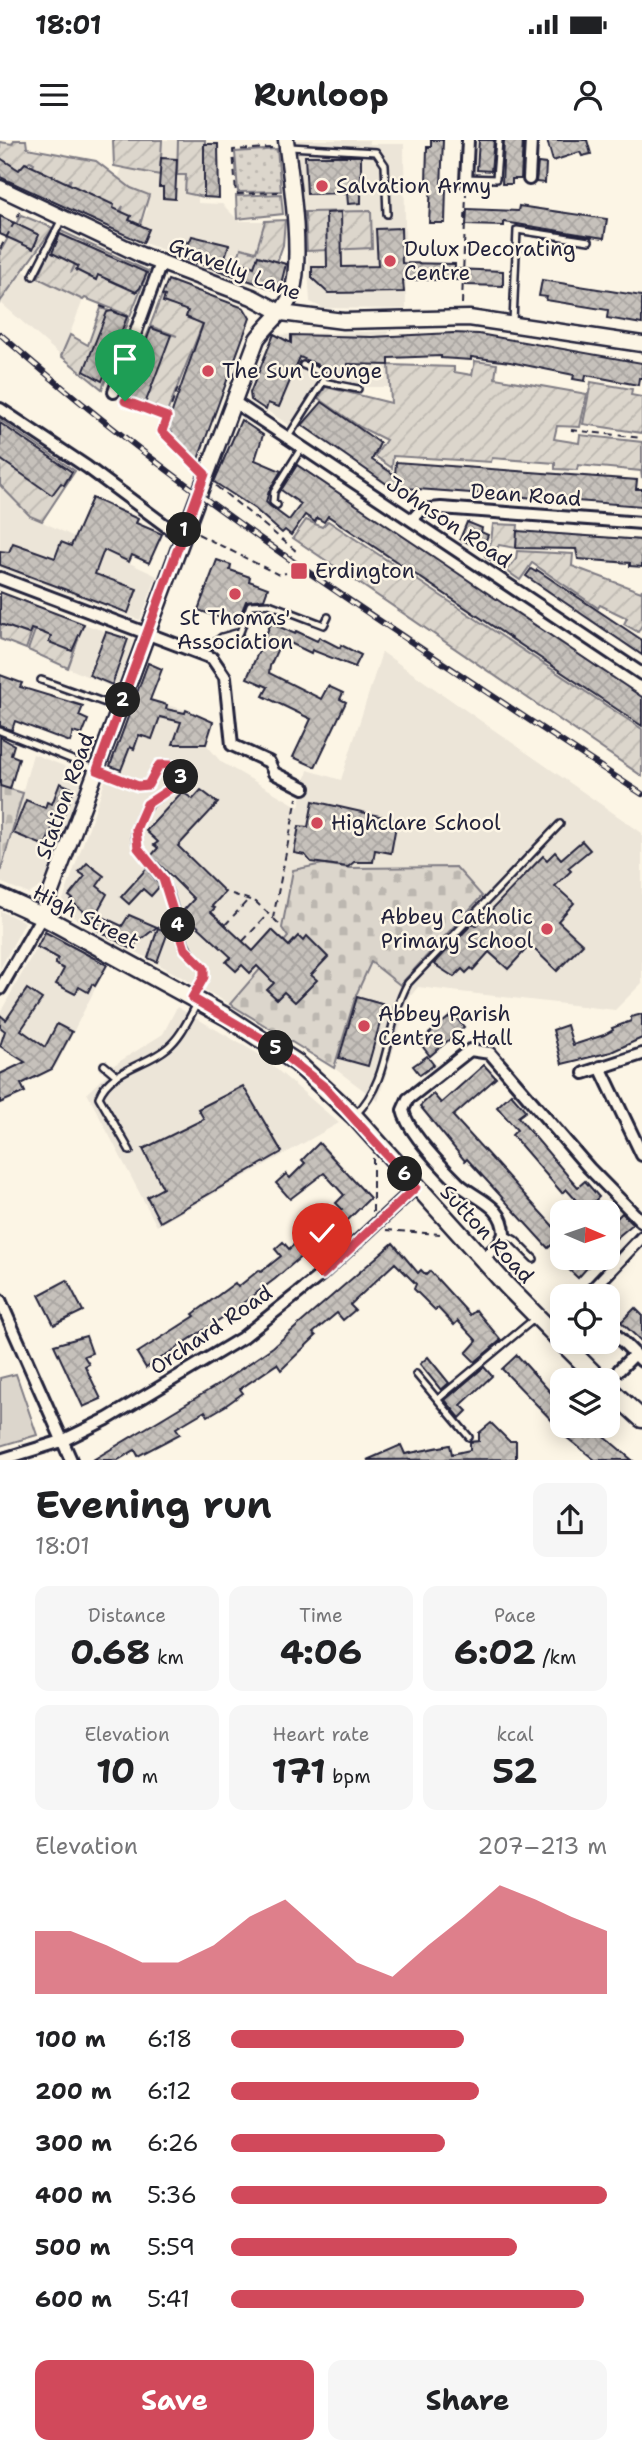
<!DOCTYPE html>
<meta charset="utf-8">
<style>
:root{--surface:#fff;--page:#f6f6f6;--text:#202124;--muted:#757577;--accent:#d1495b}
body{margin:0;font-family:"Shantell Sans",sans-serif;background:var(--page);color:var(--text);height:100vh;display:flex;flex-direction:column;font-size:26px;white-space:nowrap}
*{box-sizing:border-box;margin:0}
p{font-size:23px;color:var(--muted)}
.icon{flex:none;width:38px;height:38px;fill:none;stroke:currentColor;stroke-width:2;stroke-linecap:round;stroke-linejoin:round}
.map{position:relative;height:1320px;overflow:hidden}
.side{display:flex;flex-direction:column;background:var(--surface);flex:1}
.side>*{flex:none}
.needle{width:46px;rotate:92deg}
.controls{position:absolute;left:550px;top:1060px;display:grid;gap:14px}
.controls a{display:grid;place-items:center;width:70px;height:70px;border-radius:14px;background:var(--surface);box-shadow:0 4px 18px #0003;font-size:35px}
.pin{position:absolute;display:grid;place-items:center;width:60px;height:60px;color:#fff;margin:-72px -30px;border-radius:50% 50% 50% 0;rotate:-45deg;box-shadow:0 0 7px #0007}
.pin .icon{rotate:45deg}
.km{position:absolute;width:35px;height:35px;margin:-18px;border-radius:50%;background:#222;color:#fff;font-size:19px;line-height:35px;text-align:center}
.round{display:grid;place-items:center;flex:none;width:74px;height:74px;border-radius:14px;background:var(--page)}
.headline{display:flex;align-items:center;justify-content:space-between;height:119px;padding:0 35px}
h1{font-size:38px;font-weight:700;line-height:52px}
.figures{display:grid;grid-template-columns:repeat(3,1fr);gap:10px;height:119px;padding:7px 35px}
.figures div{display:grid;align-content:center;border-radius:14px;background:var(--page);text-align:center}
.figures b{font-size:35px;font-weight:700}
.figures small{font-size:19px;font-weight:400}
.figures p{font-size:19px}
.chart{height:196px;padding:14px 35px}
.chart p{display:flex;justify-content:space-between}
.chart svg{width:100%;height:126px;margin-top:7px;fill:var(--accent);opacity:.7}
.button{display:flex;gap:14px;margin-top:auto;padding:14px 35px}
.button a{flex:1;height:80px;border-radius:14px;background:var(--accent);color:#fff;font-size:28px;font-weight:700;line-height:80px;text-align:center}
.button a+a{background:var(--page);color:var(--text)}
ul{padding:0 35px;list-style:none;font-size:23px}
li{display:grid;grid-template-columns:112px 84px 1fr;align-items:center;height:52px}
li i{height:18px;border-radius:9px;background:var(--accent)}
.status{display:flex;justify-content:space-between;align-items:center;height:49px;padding:0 35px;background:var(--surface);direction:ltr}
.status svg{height:19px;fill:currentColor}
header{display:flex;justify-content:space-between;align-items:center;height:91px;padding:0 35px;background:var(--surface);font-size:32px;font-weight:700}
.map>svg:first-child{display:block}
</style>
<div class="status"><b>18:01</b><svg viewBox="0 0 49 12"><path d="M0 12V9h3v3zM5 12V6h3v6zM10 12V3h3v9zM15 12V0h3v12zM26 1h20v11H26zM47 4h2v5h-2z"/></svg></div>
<header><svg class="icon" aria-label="menu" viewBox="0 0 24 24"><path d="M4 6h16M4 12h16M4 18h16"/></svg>Runloop<svg class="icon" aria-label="person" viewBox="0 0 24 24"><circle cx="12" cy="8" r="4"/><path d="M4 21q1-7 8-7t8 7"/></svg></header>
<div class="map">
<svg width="642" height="1320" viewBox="0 0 642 1320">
<defs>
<pattern id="grass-dots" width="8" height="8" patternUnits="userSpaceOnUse" patternTransform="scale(1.75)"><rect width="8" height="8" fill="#dcd6cc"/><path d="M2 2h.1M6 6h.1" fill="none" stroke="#bcb7b0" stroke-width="1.8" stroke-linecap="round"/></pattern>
<pattern id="cemetery-stones" width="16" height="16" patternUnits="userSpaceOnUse" patternTransform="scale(1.75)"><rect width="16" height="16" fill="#dcd6cc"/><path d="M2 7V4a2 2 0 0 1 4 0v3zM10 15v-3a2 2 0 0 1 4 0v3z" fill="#bcb7b0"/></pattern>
<pattern id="garden-furrows" width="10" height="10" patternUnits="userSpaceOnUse" patternTransform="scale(1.75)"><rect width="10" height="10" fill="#dcd6cc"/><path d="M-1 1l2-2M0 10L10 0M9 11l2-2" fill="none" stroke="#bcb7b0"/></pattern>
<pattern id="building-cross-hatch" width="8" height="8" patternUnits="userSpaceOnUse" patternTransform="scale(1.75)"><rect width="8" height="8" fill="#c6c1bb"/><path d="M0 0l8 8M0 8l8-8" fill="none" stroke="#aaa6a2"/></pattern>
</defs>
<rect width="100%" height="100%" fill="#fcf5e5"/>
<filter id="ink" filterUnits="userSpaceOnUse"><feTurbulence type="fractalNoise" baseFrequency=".0143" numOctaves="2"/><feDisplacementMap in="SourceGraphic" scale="14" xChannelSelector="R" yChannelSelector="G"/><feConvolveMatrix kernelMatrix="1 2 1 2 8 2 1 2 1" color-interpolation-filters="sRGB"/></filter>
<g filter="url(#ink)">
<g fill="#ece5d8">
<polygon points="162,0 178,0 177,35 187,35 198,53 198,63 222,64 239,81 265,81 256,113 239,108 235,120 223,116 217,130 134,99 148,68 131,48 118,39 122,28 160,34"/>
<polygon points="295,0 369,0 370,4 404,4 406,169 323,168 310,162 307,111 342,110 371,71 305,72"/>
<polygon points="23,131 83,160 61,216 0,162"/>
<polygon points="388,191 390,247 361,247 326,239 326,247 297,290 266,270 250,254 273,195"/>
<polygon points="0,345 30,376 157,436 140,480 0,428"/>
<polygon points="84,484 133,501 116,549 68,528"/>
<polygon points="382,512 642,693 642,843 615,870 418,847 409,858 378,961 334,928 356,855 371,822 400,845 349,728 323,724 288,796 230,864 66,773 62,763 135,557 186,570 213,582 206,604 221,622 299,667 308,630 341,640"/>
<polygon points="33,614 85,634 43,745 29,754 0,742 0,733"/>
<polygon points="0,771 25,782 0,829"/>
<polygon points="45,792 107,825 56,926 39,937 35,930 28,934 21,919 0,906 0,873"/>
<polygon points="177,867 260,915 339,983 157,1086 87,953 107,934 99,930 106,921 114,925 163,894"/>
</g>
<g fill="url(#grass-dots)" stroke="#7f7c84" stroke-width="2">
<polygon points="277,9 281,51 238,52 235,12"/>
<polygon points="281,54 283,74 237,79 236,56"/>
</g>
<g fill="url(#cemetery-stones)" stroke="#7f7c84" stroke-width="2">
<polygon points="0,646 23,653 0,733"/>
<polygon points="323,724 349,728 456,727 482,756 400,845 371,822 356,855 334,928 230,864 288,797 282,788 293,730"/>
</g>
<polygon fill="#dcd6cc" stroke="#7f7c84" stroke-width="2" points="16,1234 37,1295 0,1306 0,1238"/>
<g fill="url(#garden-furrows)" stroke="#7f7c84" stroke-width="2">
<polygon points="14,0 26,0 27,8 96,21 131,48 149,55 140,85 129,80 131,76 120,75 123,66 117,75 91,54 66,51 71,39 66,44 30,33 34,23 30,21 20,28 13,43 13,26 0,18 0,2 12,4"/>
<polygon points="113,0 162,0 160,35 114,26"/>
<polygon points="178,0 205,0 204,57 185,53 186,35 177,35"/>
<polygon points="371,71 372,108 307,111 305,72"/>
<polygon points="21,75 53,88 0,162 0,112"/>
<polygon points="285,80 283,105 273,133 258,116 254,127 237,121 241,108 256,112 265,81"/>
<polygon points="59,90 85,102 71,133 87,103 148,131 130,176 85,158 83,160 38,138"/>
<polygon points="162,155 165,156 163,162 171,165 174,159 177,167 183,169 190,165 186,177 193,180 205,178 166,275 122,259 150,188 177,196 150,186"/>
<polygon points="101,168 129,178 102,249 61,216 70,195 88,205"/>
<polygon points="475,221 497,224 495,238 587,254 580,287 557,286 554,299 579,303 580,295 642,302 642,338 641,331 578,325 577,330 555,329 555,323 492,318 491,322 393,316 392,328 375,316 386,300 360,287 318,258 326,247 391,263 389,225 454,227 454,232 472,235"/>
<polygon points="591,242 632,249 631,255 642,257 642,293 583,284"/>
<polygon points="0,280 75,331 42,381 30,376 0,345"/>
<polygon points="306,380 322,387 328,381 642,589 642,636 293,398"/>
<polygon points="493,384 518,385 516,408 499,405 490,420 485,416 491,402"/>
<polygon points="517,411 573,414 572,426 641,452 642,449 642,485 638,492 624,484 627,478 600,465 598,468 532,423 520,440 507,431 516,419"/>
<polygon points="0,477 6,486 28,494 33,482 35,483 26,509 0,499"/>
<polygon points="37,485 38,491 46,494 53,491 49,502 57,505 78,500 68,528 28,510"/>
</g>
<g fill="url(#building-cross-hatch)" stroke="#22223b" stroke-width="2">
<polygon points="431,0 443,0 441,47 446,47 445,83 429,83 431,43 426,43 427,7 431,7"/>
<polygon points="479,0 494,0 491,31 477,30"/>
<polygon points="504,0 523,0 521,39 512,39 512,44 502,44"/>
<polygon points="547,0 587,0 591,14 582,16 580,12 553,21"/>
<polygon points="204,4 218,4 219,58 204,57"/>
<polygon points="305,16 361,16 361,63 348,64 347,53 307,54"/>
<polygon points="0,18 19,30 25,23 114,65 113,68 131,76 129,80 149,89 143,103 0,37"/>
<polygon points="161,18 177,19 175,59 163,58 163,47 159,47"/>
<polygon points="538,23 546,24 545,43 536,42"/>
<polygon points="519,66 607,79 604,98 504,82 504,86 466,85 467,69 518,71"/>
<polygon points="341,72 342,127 378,126 376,89 401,88 402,123 455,124 455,129 503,131 503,146 465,145 465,140 403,140 404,152 328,153 312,138 312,127 327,127 326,73"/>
<polygon points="0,76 39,95 33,109 0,94"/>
<polygon points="60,94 147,133 140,148 136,152 98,135 96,140 76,130 78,126 52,113"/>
<polygon points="192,96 229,105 225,117 254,127 258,116 286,124 281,144 276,150 176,116 177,98 189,103"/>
<polygon points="168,140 244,168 250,178 197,322 188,310 170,296 172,292 166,289 203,184 186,177 188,171 163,162 165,156 162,155"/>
<polygon points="542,140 642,156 642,184 607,178 608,170 546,160 547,157 539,156"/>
<polygon points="112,171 127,177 102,241 84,231 107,172"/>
<polygon points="151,188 171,195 145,264 140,265 125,260"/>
<polygon points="453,193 479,194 642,223 642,238 639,238 638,245 586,235 585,241 573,239 574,235 510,222 471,217 471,220 441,218 441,216 389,218 389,225 348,224 348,233 329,233 329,230 300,217 279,267 268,263 266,270 251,260 250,253 274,194 291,203 291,195 372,197"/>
<polygon points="322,262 380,303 372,320 395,335 396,322 637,340 636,349 642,349 642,366 391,347 302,285"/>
<polygon points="241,280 263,295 255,320 281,331 269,351 266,362 270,366 289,380 301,364 281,350 297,325 642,557 642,586 328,376 324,382 317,378 315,382 305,375 291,395 285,390 282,393 255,369 214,342"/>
<polygon points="0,283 72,332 64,345 61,343 52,355 0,319"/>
<polygon points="92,358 138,379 136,383 162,394 149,423 132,415 129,422 104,410 95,434 137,449 128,473 0,425 0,411 9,412 13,403 55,418 61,402 71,406"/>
<polygon points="467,382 482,388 481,392 488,395 484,405 476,402 475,406 460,399"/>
<polygon points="517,391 642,400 642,427 630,426 630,423 578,419 576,409 516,408"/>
<polygon points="217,420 231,425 230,430 250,437 249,441 268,448 264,459 246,461 237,484 198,470"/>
<polygon points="531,429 536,432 537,430 642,500 642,515 526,436"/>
<polygon points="0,452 84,484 72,511 49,502 51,496 41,492 31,489 29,494 0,484"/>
<polygon points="271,483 295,494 296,491 317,501 319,497 340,508 341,505 361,515 355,527 312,510 311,513 282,499 270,526 269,533 321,559 328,546 343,553 340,559 346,562 315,627 293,617 311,579 263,556 268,547 247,538"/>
<polygon points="106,492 128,499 112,545 89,535"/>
<polygon points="148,523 162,529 150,560 167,565 166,569 185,573 186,570 213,582 206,604 173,604 181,582 160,577 152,599 139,595 134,609 130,607 121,630 110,626"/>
<polygon points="0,535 22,543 20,547 83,566 79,576 88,580 82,595 73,592 70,602 15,581 12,590 0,586"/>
<polygon points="0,597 14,605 11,615 19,618 10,649 0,646"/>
<polygon points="60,643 74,649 62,679 57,677 45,706 13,693 26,660 45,668 47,662 52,664"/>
<polygon points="201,650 218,663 178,706 225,752 212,766 215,768 211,772 253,811 272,790 289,806 298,796 303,801 307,796 328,817 311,835 317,840 295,862 284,852 277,859 267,850 274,843 257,826 250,833 242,825 236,831 226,822 231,817 182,772 194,759 151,716 158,708 154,705 158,702 146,691 182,652 193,659"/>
<polygon points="313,661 397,680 391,713 375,710 373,722 354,722 348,727 311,722 305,715 294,713 299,686 308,687"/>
<polygon points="582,701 590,710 568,728 571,731 555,746 574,763 558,781 583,804 557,831 530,805 508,829 489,812 473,830 471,828 466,833 462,829 454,837 434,824 473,783 476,786 543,716 547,720 555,712 561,719"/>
<polygon points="87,723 104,736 97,746 107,754 93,779 71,761 73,759 69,756 85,736 79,732"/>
<polygon points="147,728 160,746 151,756 143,749 129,764 121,757"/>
<polygon points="129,775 157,787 130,808 96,789 101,776 122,786"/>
<polygon points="158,788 168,792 157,822 148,818"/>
<polygon points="45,792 107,825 95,846 92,844 88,852 79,847 75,854 56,844 64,829 55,824 58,818 37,807"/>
<polygon points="27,849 42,859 21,890 45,907 57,884 72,892 52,929 21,944 25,952 0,963 0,934 25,922 0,906 5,891 0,887 0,875 6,880"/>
<polygon points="357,857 385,865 368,926 339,918"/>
<polygon points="453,874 464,887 430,916 419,902"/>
<polygon points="642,874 642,898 611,912 562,924 553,890 567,885 573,905 604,895 613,890 612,888 631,881 631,877"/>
<polygon points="427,916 434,925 420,935 413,926"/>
<polygon points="484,925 496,938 453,976 562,1096 548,1108 467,1019 465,1021 420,966 433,954 441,963"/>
<polygon points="243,946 282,1012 160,1082 147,1057 163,1048 143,1009 204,979 198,969"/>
<polygon points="511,954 526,971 518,977 568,1036 578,1047 585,1041 599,1057 585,1070 566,1049 562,1053 512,995 517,990 497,967"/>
<polygon points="319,1003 370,1058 345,1083 336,1075 342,1069 336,1063 344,1055 324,1033 290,1059 276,1043 286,1034 290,1038 305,1023 302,1020"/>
<polygon points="622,1073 633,1084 607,1106 607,1088"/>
<polygon points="301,1098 310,1109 275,1139 231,1172 146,1228 137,1213 195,1176 193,1174 235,1143 238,1147 259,1130 261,1132 281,1116 275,1109 283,1102 289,1109"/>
<polygon points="393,1103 418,1133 421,1130 426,1135 430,1131 470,1175 476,1170 479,1174 501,1200 475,1222 466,1213 477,1201 458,1181 454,1185 438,1168 435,1170 414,1149 416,1144 395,1123 350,1165 355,1170 343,1180 337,1173 313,1193 316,1196 281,1230 277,1224 240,1249 243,1253 225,1266 208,1276 205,1271 176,1288 180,1294 138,1316 135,1310 118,1320 93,1320 219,1244 273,1207"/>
<polygon points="572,1118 596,1118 578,1138 565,1126"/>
<polygon points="67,1140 83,1171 54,1185 39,1155"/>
<polygon points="635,1168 642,1175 642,1202 621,1182"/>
<polygon points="86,1196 92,1213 84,1216 89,1224 85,1226 101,1259 83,1267 54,1205"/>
<polygon points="517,1215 562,1265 562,1286 592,1286 632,1320 595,1320 562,1294 563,1292 502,1229"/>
<polygon points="428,1217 449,1243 441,1250 420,1224"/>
<polygon points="484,1227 492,1236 461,1265 467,1271 460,1278 445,1260"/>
<polygon points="491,1283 509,1301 516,1301 516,1319 367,1320 401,1305 405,1314 450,1305 452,1314 470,1310 470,1302 479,1301 479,1293"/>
</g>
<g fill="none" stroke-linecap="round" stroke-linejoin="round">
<defs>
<g id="service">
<polyline points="290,7 376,12 385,25 387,74"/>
<polyline points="466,38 496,39 499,0"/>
<polyline points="33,136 62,79"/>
<polyline points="513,182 517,90 589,101"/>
<polyline points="323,242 358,249"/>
<polyline points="288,297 323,242 323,233 303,225"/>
<polyline points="277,365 273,362 274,352 302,307"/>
<polyline points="200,514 222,497 240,492 250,465 269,464 324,485 328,477"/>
<polyline points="41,540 117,567"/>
<path d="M 0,591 L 138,646 L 147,645 L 159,625 C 170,624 177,625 182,635 C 174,657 150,651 137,685 C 128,711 155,723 164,741 C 180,772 175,804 204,828 L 204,837 L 193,858"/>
<polyline points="104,925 117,936"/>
<path d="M 356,974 C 391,939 385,885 408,843 L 560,684"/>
<path d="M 130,1011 L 99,957 C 110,929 146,926 167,908 C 181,897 189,878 198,862"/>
<polyline points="504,1094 515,1100 534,1119"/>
<polyline points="416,1234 469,1297"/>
<polyline points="438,1259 534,1179"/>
</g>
<g id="minor">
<polyline points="529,39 531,0"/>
<polyline points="466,42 468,0"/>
<polyline points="114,252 161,123"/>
<polyline points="234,262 642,534"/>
<polyline points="0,269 87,327 181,397"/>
<polyline points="412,380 421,370 441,368 642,383"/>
<polyline points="0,438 212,518 225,537 232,605 269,622 274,633 304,648"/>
<polyline points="0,849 42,776"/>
<polyline points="600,927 642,1015"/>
<polyline points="584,933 642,914"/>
<path d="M 482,1119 L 499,1105 L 504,1094 C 504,1065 477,1060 459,1044 C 443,1028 407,991 403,970 L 408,959 L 470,910 L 490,913 L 589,1028 L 642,1082"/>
<polyline points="585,1157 642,1097"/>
<polyline points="0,1160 71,1320"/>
<polyline points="607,1186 642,1221"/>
<polyline points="619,1230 635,1214"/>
<polyline points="0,1320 62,1301 107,1279 242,1198 322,1134 416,1047"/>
</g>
<g id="secondary">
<polyline points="0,48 141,115 252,157 282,173 343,181 469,178 642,204"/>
<path d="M 42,776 L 257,199 C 268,183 286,172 292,152 C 303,117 291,38 286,0"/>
</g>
<g id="primary">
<polyline points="0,757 42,776 227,877 297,923 354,976 506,1145 562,1202"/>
<polyline points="562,1202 601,1241"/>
<polyline points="607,1247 642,1279"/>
</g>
</defs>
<use href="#service" stroke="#22223b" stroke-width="10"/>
<use href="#minor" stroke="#22223b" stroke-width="16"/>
<use href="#secondary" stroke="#22223b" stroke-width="19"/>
<use href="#primary" stroke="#22223b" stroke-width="21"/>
<g stroke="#22223b" stroke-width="2" stroke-dasharray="7 5" stroke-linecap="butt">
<polyline points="272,8 233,10 236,54 278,52"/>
<polyline points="0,109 20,72"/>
<polyline points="462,164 466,54"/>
<polyline points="100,166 129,177"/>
<polyline points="122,260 167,277 179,245"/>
<polyline points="167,278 162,291 195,324"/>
<polyline points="571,290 642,298"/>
<polyline points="216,346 295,410 291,416"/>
<polyline points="198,394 279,435 286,433"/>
<polyline points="232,754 256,762 273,778 297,658"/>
<polyline points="274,779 280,785"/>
<polyline points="225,785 248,760"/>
<polyline points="243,801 268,774"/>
<polyline points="373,1072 373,1018"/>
<polyline points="386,1090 440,1094"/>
</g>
<use href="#service" stroke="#fcf5e5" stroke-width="5"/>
<use href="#minor" stroke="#fcf5e5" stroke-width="10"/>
<use href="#secondary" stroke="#fcf5e5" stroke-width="14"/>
<use href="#primary" stroke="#fcf5e5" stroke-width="16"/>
<defs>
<path id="rail" d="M 0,194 C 198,369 422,509 642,654"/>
</defs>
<use href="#rail" stroke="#22223b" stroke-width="6"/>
<use href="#rail" stroke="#fcf5e5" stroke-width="3.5" stroke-dasharray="10" stroke-linecap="butt"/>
</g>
</g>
<g fill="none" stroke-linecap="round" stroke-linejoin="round" filter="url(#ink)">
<defs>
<path id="route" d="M 125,261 L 167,277 L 162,291 L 205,334 L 97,630 L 138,646 L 148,645 L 159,625 C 170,624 177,625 182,635 L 179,643 L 147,664 L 136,689 L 138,708 L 163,739 L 185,809 L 204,828 L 204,837 L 192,858 L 266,901 L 326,948 L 416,1047 L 322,1135"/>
</defs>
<use href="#route" stroke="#fff" stroke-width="14"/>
<use href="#route" stroke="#d1495b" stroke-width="9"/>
</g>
<g fill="#d1495b" stroke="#fcf5e5" stroke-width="2.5">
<circle cx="322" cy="46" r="7"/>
<circle cx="390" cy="121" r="7"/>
<circle cx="208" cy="231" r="7"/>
<rect x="290" y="422" width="18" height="18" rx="3.5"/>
<circle cx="235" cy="454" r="7"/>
<circle cx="317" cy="683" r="7"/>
<circle cx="547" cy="789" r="7"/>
<circle cx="364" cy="886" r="7"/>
</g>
<g text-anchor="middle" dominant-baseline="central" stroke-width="5" stroke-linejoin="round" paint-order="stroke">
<g font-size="21" fill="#22223b" stroke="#fcf5e5" text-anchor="start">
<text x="336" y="46">Salvation Army</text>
<text x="404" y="109">Dulux Decorating<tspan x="404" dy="24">Centre</tspan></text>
<text x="222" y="231">The Sun Lounge</text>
<text x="315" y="431">Erdington</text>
<text x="235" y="478" text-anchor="middle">St Thomas'<tspan x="235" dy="24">Association</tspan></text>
<text x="331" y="683">Highclare School</text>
<text x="533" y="777" text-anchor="end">Abbey Catholic<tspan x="533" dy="24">Primary School</tspan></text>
<text x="378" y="874">Abbey Parish<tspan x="378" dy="24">Centre &amp; Hall</tspan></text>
</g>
<g font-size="21" fill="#22223b" stroke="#fcf5e5">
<text transform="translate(235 129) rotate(21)">Gravelly Lane</text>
<text transform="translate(526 355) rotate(4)">Dean Road</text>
<text transform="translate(449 382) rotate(34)">Johnson Road</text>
<text transform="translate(65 656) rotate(-70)">Station Road</text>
<text transform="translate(86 777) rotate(27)">High Street</text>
<text transform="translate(487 1094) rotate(47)">Sutton Road</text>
<text transform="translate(211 1190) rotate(-34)">Orchard Road</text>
</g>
</g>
</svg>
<div class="controls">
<a><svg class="needle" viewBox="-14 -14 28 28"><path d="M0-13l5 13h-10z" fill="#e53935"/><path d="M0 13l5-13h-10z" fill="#757577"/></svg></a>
<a><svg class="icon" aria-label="locate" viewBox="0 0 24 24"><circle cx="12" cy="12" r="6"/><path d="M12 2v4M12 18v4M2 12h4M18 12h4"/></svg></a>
<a><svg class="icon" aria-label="layers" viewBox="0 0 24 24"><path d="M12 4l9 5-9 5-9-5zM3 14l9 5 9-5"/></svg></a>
</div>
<div class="pin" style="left:125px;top:261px;background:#1e9e55"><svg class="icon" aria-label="arrive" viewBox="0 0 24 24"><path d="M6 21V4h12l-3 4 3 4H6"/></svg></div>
<div class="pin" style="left:322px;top:1135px;background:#d93025"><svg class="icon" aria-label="check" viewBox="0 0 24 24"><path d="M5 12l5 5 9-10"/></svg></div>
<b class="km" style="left:184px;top:390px">1</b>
<b class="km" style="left:123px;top:560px">2</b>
<b class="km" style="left:181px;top:637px">3</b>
<b class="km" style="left:178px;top:785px">4</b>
<b class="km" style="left:276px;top:908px">5</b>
<b class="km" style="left:405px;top:1034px">6</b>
</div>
<section class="side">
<div class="headline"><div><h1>Evening run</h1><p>18:01</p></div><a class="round"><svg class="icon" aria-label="share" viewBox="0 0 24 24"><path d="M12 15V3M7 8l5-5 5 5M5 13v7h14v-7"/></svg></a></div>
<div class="figures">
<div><p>Distance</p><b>0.68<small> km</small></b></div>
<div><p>Time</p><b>4:06</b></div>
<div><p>Pace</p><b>6:02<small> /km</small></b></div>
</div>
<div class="figures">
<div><p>Elevation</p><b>10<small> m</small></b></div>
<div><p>Heart rate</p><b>171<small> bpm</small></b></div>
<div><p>kcal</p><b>52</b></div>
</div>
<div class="chart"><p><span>Elevation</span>207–213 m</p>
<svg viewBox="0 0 160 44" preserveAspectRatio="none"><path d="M0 44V22L10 22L20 27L30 33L40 33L50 27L60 17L70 11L80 22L90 33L100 38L110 27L120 17L130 6L140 11L150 17L160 22V44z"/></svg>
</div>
<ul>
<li><b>100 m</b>6:18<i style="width:62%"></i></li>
<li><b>200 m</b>6:12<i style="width:66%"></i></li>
<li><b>300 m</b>6:26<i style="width:57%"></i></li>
<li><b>400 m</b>5:36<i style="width:100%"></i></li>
<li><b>500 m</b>5:59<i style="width:76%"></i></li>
<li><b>600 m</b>5:41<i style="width:94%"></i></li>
</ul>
<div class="button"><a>Save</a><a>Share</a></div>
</section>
